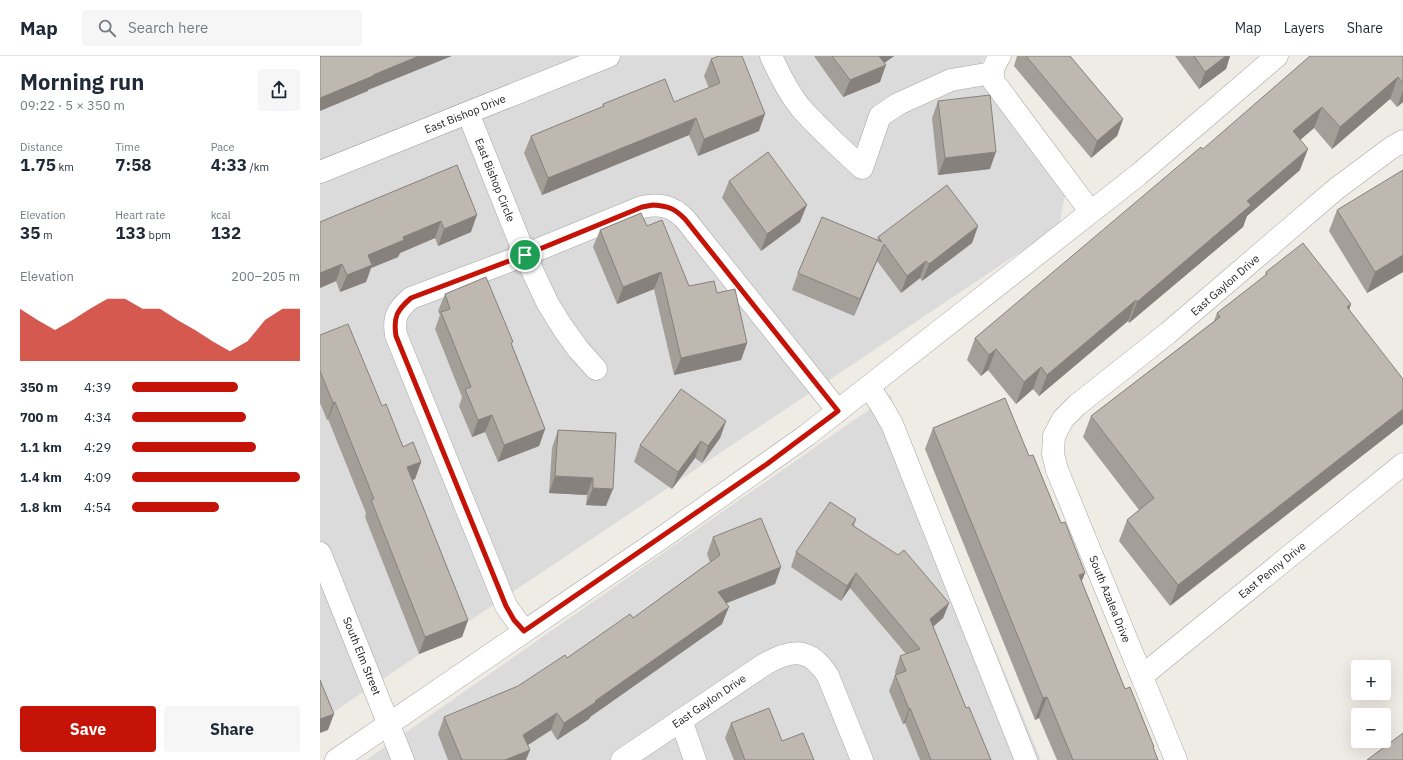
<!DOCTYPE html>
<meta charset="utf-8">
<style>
:root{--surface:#fff;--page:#f6f6f7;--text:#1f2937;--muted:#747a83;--line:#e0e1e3;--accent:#c51407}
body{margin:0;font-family:"IBM Plex Sans",sans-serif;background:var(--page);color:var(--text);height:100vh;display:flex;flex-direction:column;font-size:15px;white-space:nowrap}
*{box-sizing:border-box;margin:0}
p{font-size:13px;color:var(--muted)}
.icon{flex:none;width:22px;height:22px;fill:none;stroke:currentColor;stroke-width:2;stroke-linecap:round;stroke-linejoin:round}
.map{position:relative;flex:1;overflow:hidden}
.drawer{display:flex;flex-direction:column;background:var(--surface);width:320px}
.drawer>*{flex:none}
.tools{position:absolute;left:1031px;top:604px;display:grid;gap:8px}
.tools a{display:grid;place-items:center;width:40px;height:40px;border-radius:4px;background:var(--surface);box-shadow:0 4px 16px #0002;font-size:20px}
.pin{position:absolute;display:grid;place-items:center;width:34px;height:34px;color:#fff;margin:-17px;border:2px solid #fff;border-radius:50%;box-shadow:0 1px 4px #0007}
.round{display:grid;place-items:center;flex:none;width:42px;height:42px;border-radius:4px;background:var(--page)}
.summary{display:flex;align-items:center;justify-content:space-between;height:68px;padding:0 20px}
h1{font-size:22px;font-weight:800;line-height:30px}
.figures{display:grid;grid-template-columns:repeat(3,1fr);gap:6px;height:68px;padding:4px 20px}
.figures div{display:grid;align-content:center}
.figures b{font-size:17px;font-weight:800}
.figures small{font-size:11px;font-weight:400}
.figures p{font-size:11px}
.chart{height:112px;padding:8px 20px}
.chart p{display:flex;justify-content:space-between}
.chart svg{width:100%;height:72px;margin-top:4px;fill:var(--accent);opacity:.7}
.primary-button{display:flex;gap:8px;margin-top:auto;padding:8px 20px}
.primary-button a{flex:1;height:46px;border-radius:4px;background:var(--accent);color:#fff;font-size:16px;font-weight:800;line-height:46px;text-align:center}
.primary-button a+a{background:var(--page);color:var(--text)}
ul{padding:0 20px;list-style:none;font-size:13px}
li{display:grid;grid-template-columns:64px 48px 1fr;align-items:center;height:30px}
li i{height:10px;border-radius:5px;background:var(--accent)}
header{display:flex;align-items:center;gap:24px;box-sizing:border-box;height:56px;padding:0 20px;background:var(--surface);border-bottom:1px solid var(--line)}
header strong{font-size:19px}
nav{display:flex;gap:22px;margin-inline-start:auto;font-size:14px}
.search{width:280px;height:36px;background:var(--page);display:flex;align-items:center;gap:10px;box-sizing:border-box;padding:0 14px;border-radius:4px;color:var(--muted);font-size:15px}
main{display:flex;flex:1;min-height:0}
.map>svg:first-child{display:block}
</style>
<header>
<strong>Map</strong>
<div class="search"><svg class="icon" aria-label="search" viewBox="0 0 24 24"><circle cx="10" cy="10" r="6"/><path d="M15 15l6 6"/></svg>Search here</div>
<nav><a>Map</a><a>Layers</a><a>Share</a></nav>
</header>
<main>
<section class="drawer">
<div class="summary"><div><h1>Morning run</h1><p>09:22 · 5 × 350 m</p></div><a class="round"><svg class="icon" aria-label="share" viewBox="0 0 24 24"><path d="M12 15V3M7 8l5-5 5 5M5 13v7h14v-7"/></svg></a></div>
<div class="figures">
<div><p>Distance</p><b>1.75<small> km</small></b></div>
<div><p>Time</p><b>7:58</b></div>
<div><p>Pace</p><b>4:33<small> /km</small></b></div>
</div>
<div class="figures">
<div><p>Elevation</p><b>35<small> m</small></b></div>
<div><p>Heart rate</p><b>133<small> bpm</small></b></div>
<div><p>kcal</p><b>132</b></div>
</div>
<div class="chart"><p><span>Elevation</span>200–205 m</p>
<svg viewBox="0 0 160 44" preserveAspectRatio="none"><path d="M0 44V12L10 19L20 25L30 19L40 12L50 6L60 6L70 12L80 12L90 19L100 25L110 32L120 38L130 32L140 19L150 12L160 12V44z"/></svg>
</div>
<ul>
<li><b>350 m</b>4:39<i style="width:63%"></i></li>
<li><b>700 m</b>4:34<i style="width:68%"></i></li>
<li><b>1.1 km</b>4:29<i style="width:74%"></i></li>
<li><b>1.4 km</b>4:09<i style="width:100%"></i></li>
<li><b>1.8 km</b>4:54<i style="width:52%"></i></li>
</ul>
<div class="primary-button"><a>Save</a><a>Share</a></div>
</section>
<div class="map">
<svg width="1083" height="704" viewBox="0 0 1083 704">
<rect width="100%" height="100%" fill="#efece5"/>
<g fill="#dcdbdb">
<polygon points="0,0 666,0 662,6 669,36 745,139 739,170 0,665"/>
<polygon points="570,339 721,704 46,704"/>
</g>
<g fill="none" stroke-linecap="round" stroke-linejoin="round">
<defs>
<g id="minor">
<path d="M 451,0 C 459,18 468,36 480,51 C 499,73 521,92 542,112 L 560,60 L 578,48 L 631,24 L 672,17"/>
<path d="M 680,0 C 674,9 671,15 674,26 L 770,155"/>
<polyline points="148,57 205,199 228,248 243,272 258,293 276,313"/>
<polyline points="0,116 289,0"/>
<polyline points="549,331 561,349 572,368 706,704"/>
<polyline points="0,497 83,704"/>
<path d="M 204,575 L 186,550 L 76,279 C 73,261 77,254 91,242 L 205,199 L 322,151 C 340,147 352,150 365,163 L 518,355"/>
<polyline points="822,620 1083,408"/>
<polyline points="361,664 375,704"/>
<polyline points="16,704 343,481 487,379 818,119 957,0"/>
<path d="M 302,704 L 445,608 C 472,593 490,591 508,620 L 542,704"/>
<polyline points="856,704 737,414 733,398 734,380 743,363 757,349 848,277 1016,133 1071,92 1083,85"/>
</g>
</defs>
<use href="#minor" stroke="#a5a5a5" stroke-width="23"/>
<use href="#minor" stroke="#fff" stroke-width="22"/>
</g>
<g fill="#a49e98">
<polygon points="494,0 574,0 564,7 560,26 523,41"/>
<polygon points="697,0 750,0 803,63 797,80 771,102 694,10"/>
<polygon points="855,0 910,0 906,13 879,33"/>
<polygon points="1083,0 1083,46 1077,51 1070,43 1012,93 994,72 980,84 980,114 927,160 923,171 809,267 808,265 719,340 713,333 696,348 668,314 661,320 647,304 655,282 883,93"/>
<polygon points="391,3 439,75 378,100 369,79 222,139 204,97 211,80 282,51 283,48 354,46 389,32 384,20"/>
<polygon points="618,45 670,113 618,119 612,62"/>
<polygon points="137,109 151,176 118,190 115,182 80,197 78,201 51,212 46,226 20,236 16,225 0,232 0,166"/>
<polygon points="409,125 480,166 441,195 402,142"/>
<polygon points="1017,154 1083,216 1047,237 1009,175"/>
<polygon points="327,170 369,230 397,237 427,287 421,304 354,319 334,233 297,248 273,191 280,174"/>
<polygon points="658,170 652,187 602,225 600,222 581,237 557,205 534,260 472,234 478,217 557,184 558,181"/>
<polygon points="946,216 1031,248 1029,254 850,550 799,485 807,464 819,454 763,381 771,360 894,265 897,257 945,220"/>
<polygon points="125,238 192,289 225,373 219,390 178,406 165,376 152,381 139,350 142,341 115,273 120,259 118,255"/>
<polygon points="0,279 62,350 83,391 101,406 95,423 92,424 148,564 142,581 99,598 45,461 46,457 8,363 7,364 0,347"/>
<polygon points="406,365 400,382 382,407 375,402 352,433 314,406 320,389"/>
<polygon points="613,372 709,400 762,526 805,633 838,704 737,704 719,662 715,664 605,393"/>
<polygon points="238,374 296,377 286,450 266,449 267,439 229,437 232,392"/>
<polygon points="536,463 534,470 629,547 623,562 613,571 646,652 671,704 600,704 585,667 583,668 569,635 575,619 576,619 575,616 580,600 586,598 530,532 521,545 471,511 476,496"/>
<polygon points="393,481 461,511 455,528 406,547 402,568 270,661 269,663 237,684 231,674 208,689 206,704 128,704 118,678 124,661 198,630 247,602 313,562 390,506 387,498"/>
<polygon points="411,667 462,685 494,704 414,704 405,682"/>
</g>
<g fill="#86817c">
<polygon points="99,0 132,0 48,34 48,35 0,55 0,42 53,19"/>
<polygon points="558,0 574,0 555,14 566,9 560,26 523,41 530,24"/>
<polygon points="906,0 910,0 906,13 879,33 885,16"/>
<polygon points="1078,21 1070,43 1012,93 1020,71"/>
<polygon points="1083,35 1083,46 1077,51"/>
<polygon points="1002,51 994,72 965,97 973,75"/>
<polygon points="445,58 439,75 378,100 384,83"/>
<polygon points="376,62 369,79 222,139 228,122"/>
<polygon points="803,63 797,80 771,102 777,85"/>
<polygon points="988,93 980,114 927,160 923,171 809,267 817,246 927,145"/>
<polygon points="676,96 670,113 618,119 625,102"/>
<polygon points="487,149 480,166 441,195 447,178"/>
<polygon points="157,159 151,176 118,190 124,173"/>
<polygon points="121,165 115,182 80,197 78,201 51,212 46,226 20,236 27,219 48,199 83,181"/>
<polygon points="658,170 652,187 602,225 609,208"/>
<polygon points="564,188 557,205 534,260 540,243"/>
<polygon points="1083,199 1083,216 1047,237 1055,216"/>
<polygon points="606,205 600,222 581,237 587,220"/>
<polygon points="22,208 16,225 0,232 0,217"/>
<polygon points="341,216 334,233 297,248 303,231"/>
<polygon points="816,244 808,265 719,340 727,319"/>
<polygon points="1031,248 1023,270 1027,251"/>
<polygon points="427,287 421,304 354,319 361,302"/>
<polygon points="676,293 668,314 661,320 669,299"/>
<polygon points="721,311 713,333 696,348 704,326"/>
<polygon points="15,346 8,363 7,364 13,347"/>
<polygon points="1083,353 1083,368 850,550 858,529"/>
<polygon points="172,359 165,376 152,381 158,364"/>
<polygon points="406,365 400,382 382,407 388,390"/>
<polygon points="225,373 219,390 178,406 184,389"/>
<polygon points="381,385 375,402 352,433 358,416"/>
<polygon points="101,406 95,423 81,428 87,411"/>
<polygon points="235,420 273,422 267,439 229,437"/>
<polygon points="273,432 293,433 286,450 266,449"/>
<polygon points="461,511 455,528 392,553 398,536"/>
<polygon points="536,517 530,532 521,545 527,530"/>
<polygon points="765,517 757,538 759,519"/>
<polygon points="629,547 623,562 604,578 610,563"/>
<polygon points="409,551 402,568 270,661 269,663 237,684 244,667"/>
<polygon points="148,564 142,581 99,598 105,581"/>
<polygon points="727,641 719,662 715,664 723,642"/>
<polygon points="590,652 585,667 583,668 589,653"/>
<polygon points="237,657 231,674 197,696 203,679"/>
<polygon points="14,658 8,674 0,677 0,663"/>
<polygon points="210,694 206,704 185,704"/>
</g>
<g fill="#bfb8b1" stroke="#86817c">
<polygon points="0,0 99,0 53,19 53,20 0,42"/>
<polygon points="399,0 422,0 445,58 384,83 376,62 228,122 211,80 284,50 283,48 345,23 354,46 400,27 391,3"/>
<polygon points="512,0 559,0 566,9 530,24"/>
<polygon points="706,0 750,0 803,63 777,85"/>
<polygon points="874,0 906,0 885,16"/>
<polygon points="990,0 1083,0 1083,27 1078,21 1020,71 1002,51 973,75 988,93 927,145 931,149 817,246 816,244 727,319 721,311 704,326 676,293 669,299 655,282 881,91 883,93"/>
<polygon points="670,39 676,96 625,102 618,45"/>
<polygon points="448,96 487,149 447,178 409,125"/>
<polygon points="137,109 157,159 124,173 121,165 83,181 84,184 48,199 52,209 27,219 22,208 0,217 0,166"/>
<polygon points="1083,114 1083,199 1055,216 1017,154"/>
<polygon points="627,129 658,170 609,208 606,205 587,220 564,188 540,243 478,217 502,161 562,186 558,181"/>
<polygon points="321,157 327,170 342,164 369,230 394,225 397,237 415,233 427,287 361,302 341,216 303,231 280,174"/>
<polygon points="983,187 1031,248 1027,251 1083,323 1083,353 858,529 807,464 834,442 771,360 900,261 897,257 947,218 946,216"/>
<polygon points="166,221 193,286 191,287 225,373 184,389 172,359 158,364 145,333 151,331 121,256 130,253 125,238"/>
<polygon points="28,268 62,350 66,348 83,391 93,386 101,406 87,411 148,564 105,581 51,444 54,443 15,346 13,347 0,315 0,279"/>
<polygon points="361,333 406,365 388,390 381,385 358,416 320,389"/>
<polygon points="685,342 709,400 713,399 741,467 745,466 765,517 759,519 805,633 810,631 834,691 833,691 838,704 753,704 727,641 723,642 613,372"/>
<polygon points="238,374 296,377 293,433 273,432 273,422 235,420"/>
<polygon points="510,446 536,463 532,469 578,499 584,494 629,547 610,563 646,652 649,651 671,704 611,704 590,652 589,653 575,619 586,615 580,600 600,593 536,517 527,530 476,496"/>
<polygon points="441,462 461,511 398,536 409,551 275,645 276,646 244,667 237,657 203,679 210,694 185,704 142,704 124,661 198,630 245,599 247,602 310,558 313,562 400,499 393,481"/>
<polygon points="0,624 14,658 0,663"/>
<polygon points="449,652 462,685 483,677 494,704 425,704 411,667"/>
<polygon points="1083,677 1083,704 1047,704"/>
</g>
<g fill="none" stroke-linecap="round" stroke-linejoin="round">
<defs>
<path id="route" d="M 333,149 C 348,150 354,152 365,163 L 518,355 L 447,408 L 204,575 L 194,564 L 186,550 L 76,280 C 73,261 77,254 91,242 L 205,199 L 322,151 Z"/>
</defs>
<use href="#route" stroke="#fff" stroke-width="8"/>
<use href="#route" stroke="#c51407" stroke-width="5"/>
</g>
<g text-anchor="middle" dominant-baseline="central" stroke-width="3" stroke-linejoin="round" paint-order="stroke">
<g font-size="11" fill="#1e1e1e" stroke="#fff">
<text transform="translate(145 58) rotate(-22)">East Bishop Drive</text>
<text transform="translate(175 124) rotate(68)">East Bishop Circle</text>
<text transform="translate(905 229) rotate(-41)">East Gaylon Drive</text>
<text transform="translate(952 514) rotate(-39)">East Penny Drive</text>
<text transform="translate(790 543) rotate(68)">South Azalea Drive</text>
<text transform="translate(42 600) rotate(68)">South Elm Street</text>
<text transform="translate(389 645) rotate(-34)">East Gaylon Drive</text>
</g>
</g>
</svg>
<div class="tools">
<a>+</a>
<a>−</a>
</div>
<div class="pin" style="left:205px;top:199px;background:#1e9e55"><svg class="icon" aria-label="arrive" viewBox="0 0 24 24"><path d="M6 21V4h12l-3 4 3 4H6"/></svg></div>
</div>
</main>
